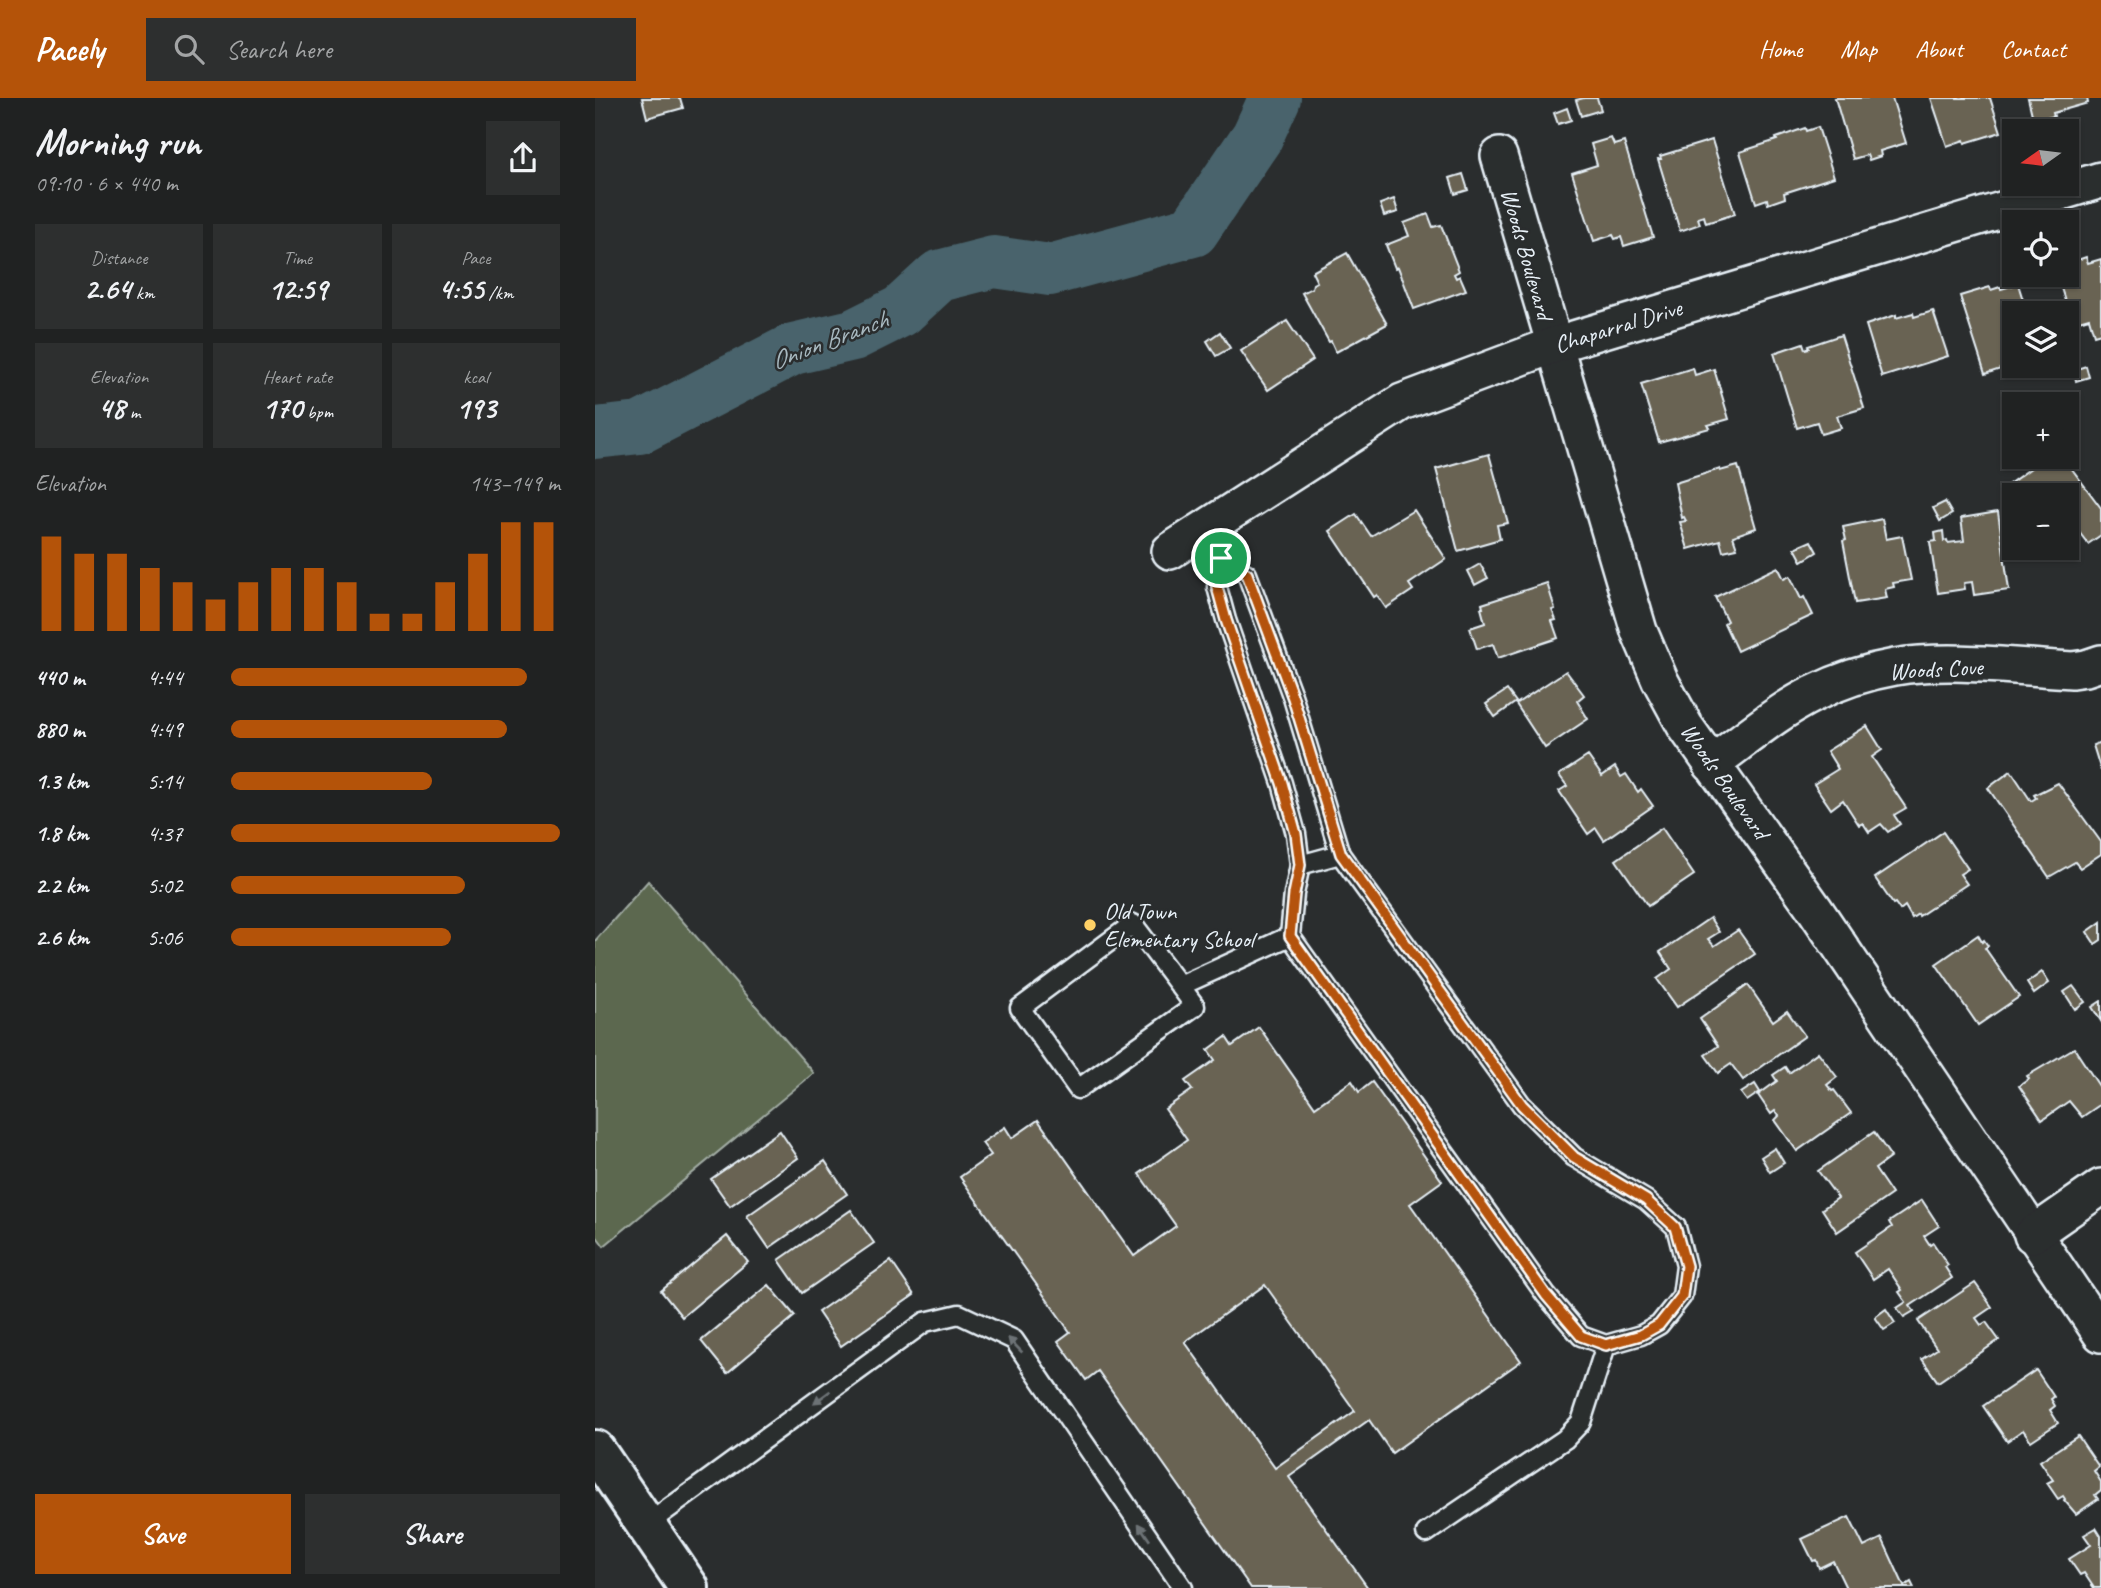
<!DOCTYPE html>
<meta charset="utf-8">
<style>
:root{--surface:#202222;--page:#2d2f2f;--text:#f1f3f6;--muted:#a2a4a5;--line:#3d3f40;--accent:#b45309}
body{margin:0;font-family:Caveat,sans-serif;background:var(--page);color:var(--text);height:100vh;display:flex;flex-direction:column;font-size:26px;white-space:nowrap}
*{box-sizing:border-box;margin:0}
p{font-size:23px;color:var(--muted)}
.icon{flex:none;width:38px;height:38px;fill:none;stroke:currentColor;stroke-width:2;stroke-linecap:round;stroke-linejoin:round}
.map{position:relative;flex:1;overflow:hidden}
.drawer{display:flex;flex-direction:column;background:var(--surface);width:595px}
.drawer>*{flex:none}
.needle{width:46px;rotate:256deg}
.controls{position:absolute;left:1407px;top:21px;display:grid;gap:14px}
.controls a{display:grid;place-items:center;width:77px;height:77px;border-radius:0px;background:var(--surface);box-shadow:0 2px 5px #0004,0 0 0 2px var(--line);font-size:35px}
.pin{position:absolute;display:grid;place-items:center;width:60px;height:60px;color:#fff;margin:-30px;border:4px solid #fff;border-radius:50%;box-shadow:0 2px 7px #0007}
.round{display:grid;place-items:center;flex:none;width:74px;height:74px;border-radius:0px;background:var(--page)}
.head{display:flex;align-items:center;justify-content:space-between;height:119px;padding:0 35px}
h1{font-size:38px;font-weight:600;line-height:52px}
.metrics{display:grid;grid-template-columns:repeat(3,1fr);gap:10px;height:119px;padding:7px 35px}
.metrics div{display:grid;align-content:center;border-radius:0px;background:var(--page);text-align:center}
.metrics b{font-size:30px;font-weight:600}
.metrics small{font-size:19px;font-weight:400}
.metrics p{font-size:19px}
.chart{height:196px;padding:14px 35px}
.chart p{display:flex;justify-content:space-between}
.chart svg{width:100%;height:126px;margin-top:7px;stroke:var(--accent);stroke-width:6}
.action{display:flex;gap:14px;margin-top:auto;padding:14px 35px}
.action a{flex:1;height:80px;border-radius:0px;background:var(--accent);color:#fff;font-size:28px;font-weight:600;line-height:80px;text-align:center}
.action a+a{background:var(--page);color:var(--text)}
ul{padding:0 35px;list-style:none;font-size:23px}
li{display:grid;grid-template-columns:112px 84px 1fr;align-items:center;height:52px}
li i{height:18px;border-radius:9px;background:var(--accent)}
header{display:flex;align-items:center;gap:42px;box-sizing:border-box;height:98px;padding:0 35px;background:var(--accent);color:#fff}
header strong{font-size:33px}
nav{display:flex;gap:38px;margin-inline-start:auto;font-size:24px}
.search{width:490px;height:63px;background:var(--page);display:flex;align-items:center;gap:18px;box-sizing:border-box;padding:0 24px;border-radius:0px;color:var(--muted);font-size:26px}
main{display:flex;flex:1;min-height:0}
.map>svg:first-child{display:block}
</style>
<header>
<strong>Pacely</strong>
<div class="search"><svg class="icon" aria-label="search" viewBox="0 0 24 24"><circle cx="10" cy="10" r="6"/><path d="M15 15l6 6"/></svg>Search here</div>
<nav><a>Home</a><a>Map</a><a>About</a><a>Contact</a></nav>
</header>
<main>
<section class="drawer">
<div class="head"><div><h1>Morning run</h1><p>09:10 · 6 × 440 m</p></div><a class="round"><svg class="icon" aria-label="share" viewBox="0 0 24 24"><path d="M12 15V3M7 8l5-5 5 5M5 13v7h14v-7"/></svg></a></div>
<div class="metrics">
<div><p>Distance</p><b>2.64<small> km</small></b></div>
<div><p>Time</p><b>12:59</b></div>
<div><p>Pace</p><b>4:55<small> /km</small></b></div>
</div>
<div class="metrics">
<div><p>Elevation</p><b>48<small> m</small></b></div>
<div><p>Heart rate</p><b>170<small> bpm</small></b></div>
<div><p>kcal</p><b>193</b></div>
</div>
<div class="chart"><p><span>Elevation</span>143–149 m</p>
<svg viewBox="0 0 160 44" preserveAspectRatio="none"><path d="M5 44V11M15 44V17M25 44V17M35 44V22M45 44V27M55 44V33M65 44V27M75 44V22M85 44V22M95 44V27M105 44V38M115 44V38M125 44V27M135 44V17M145 44V6M155 44V6"/></svg>
</div>
<ul>
<li><b>440 m</b>4:44<i style="width:90%"></i></li>
<li><b>880 m</b>4:49<i style="width:84%"></i></li>
<li><b>1.3 km</b>5:14<i style="width:61%"></i></li>
<li><b>1.8 km</b>4:37<i style="width:100%"></i></li>
<li><b>2.2 km</b>5:02<i style="width:71%"></i></li>
<li><b>2.6 km</b>5:06<i style="width:67%"></i></li>
</ul>
<div class="action"><a>Save</a><a>Share</a></div>
</section>
<div class="map">
<svg width="1506" height="1490" viewBox="0 0 1506 1490">
<rect width="100%" height="100%" fill="#2a2d2e"/>
<filter id="ink" filterUnits="userSpaceOnUse"><feTurbulence type="fractalNoise" baseFrequency=".0143" numOctaves="2"/><feDisplacementMap in="SourceGraphic" scale="14" xChannelSelector="R" yChannelSelector="G"/><feConvolveMatrix kernelMatrix="1 2 1 2 8 2 1 2 1" color-interpolation-filters="sRGB"/></filter>
<g filter="url(#ink)">
<polygon fill="#5b6850" stroke="#a2aca4" stroke-width="2" points="53,783 219,975 9,1148 0,1136 0,843"/>
<g fill="none" stroke-linecap="round" stroke-linejoin="round">
<polyline stroke="#48646c" stroke-width="52" points="0,335 45,330 198,251 258,237 306,213 344,178 399,164 455,172 598,133 662,39 680,0"/>
</g>
<g fill="#696352" stroke="#e8f1f8" stroke-width="2" fill-rule="evenodd">
<polygon points="47,0 85,0 88,10 52,20"/>
<polygon points="989,0 1002,0 1006,12 986,18 981,2"/>
<polygon points="1240,0 1297,0 1311,45 1285,53 1286,58 1274,62 1272,57 1258,61"/>
<polygon points="1336,0 1395,0 1406,34 1370,45 1369,42 1352,48"/>
<polygon points="1433,0 1492,0 1493,5 1458,15 1459,18 1445,22 1443,19 1438,21"/>
<polygon points="972,10 976,22 963,26 959,15"/>
<polygon points="1223,29 1239,79 1189,95 1190,100 1173,106 1172,101 1161,105 1145,54 1182,42 1181,40 1210,30 1211,33"/>
<polygon points="1016,40 1019,47 1029,44 1058,139 1029,148 1026,139 1020,141 1018,137 999,143 977,75 1002,67 996,46"/>
<polygon points="1117,42 1140,116 1111,125 1109,118 1103,120 1105,126 1085,133 1063,61 1066,61 1065,58"/>
<polygon points="868,76 873,92 860,96 855,80"/>
<polygon points="799,101 803,114 789,118 785,106"/>
<polygon points="833,116 838,129 846,127 864,173 859,176 861,180 865,178 871,192 819,211 803,169 800,170 791,147 814,138 809,125"/>
<polygon points="752,155 792,226 741,254 736,243 734,244 707,195 717,190 718,186 722,184 717,174"/>
<polygon points="1491,159 1493,165 1506,161 1506,235 1499,237 1494,220 1477,225 1462,177 1472,177 1472,172 1478,170 1477,164"/>
<polygon points="1423,186 1432,215 1419,215 1419,265 1408,268 1409,270 1390,276 1365,198 1395,189 1396,192 1405,189 1406,191"/>
<polygon points="1338,213 1353,258 1287,279 1271,227 1301,217 1301,220 1318,215 1319,219"/>
<polygon points="692,223 718,262 673,292 646,253"/>
<polygon points="625,234 635,250 621,258 612,243"/>
<polygon points="1246,237 1269,310 1242,318 1246,330 1226,336 1222,324 1202,330 1179,255 1208,245 1210,251 1214,250 1213,248"/>
<polygon points="1491,268 1494,279 1481,283 1479,272"/>
<polygon points="1098,270 1100,277 1119,271 1134,321 1113,327 1115,330 1064,344 1046,286"/>
<polygon points="894,356 913,425 902,427 905,441 863,453 841,371"/>
<polygon points="1451,359 1468,359 1506,410 1506,437 1493,446 1481,430 1472,436 1472,397 1422,397 1414,386"/>
<polygon points="1143,368 1161,430 1138,438 1142,450 1128,453 1125,442 1093,451 1085,424 1091,423 1089,419 1087,420 1080,385 1125,371 1125,373"/>
<polygon points="1350,404 1357,416 1345,423 1338,410"/>
<polygon points="819,412 851,461 814,486 818,492 791,510 782,497 779,499 735,433 761,416 776,438"/>
<polygon points="1403,414 1414,492 1379,497 1377,484 1369,485 1370,491 1343,495 1335,444 1341,443 1340,435 1348,433 1349,443 1352,442 1353,445 1369,443 1366,420"/>
<polygon points="1287,421 1291,441 1307,438 1316,482 1298,485 1299,489 1290,491 1292,500 1260,505 1248,443 1251,442 1248,429"/>
<polygon points="1216,443 1222,454 1207,463 1200,450"/>
<polygon points="885,466 893,480 880,487 873,473"/>
<polygon points="1183,469 1189,481 1195,478 1206,501 1209,499 1218,517 1142,553 1129,525 1132,523 1120,499"/>
<polygon points="952,485 960,511 957,512 961,522 957,523 963,540 903,560 898,546 882,551 875,530 890,525 886,510 888,510 887,506"/>
<polygon points="971,573 989,597 982,603 993,621 950,650 921,606"/>
<polygon points="912,592 921,604 900,619 891,606"/>
<polygon points="1272,628 1287,652 1277,659 1311,710 1299,717 1305,726 1293,734 1286,726 1274,734 1268,725 1264,727 1248,702 1236,711 1219,686 1243,671 1232,653"/>
<polygon points="1506,644 1506,673 1498,647"/>
<polygon points="993,658 1007,678 1020,669 1026,679 1031,676 1043,694 1046,691 1058,708 1009,742 1001,730 993,736 964,693 972,688 964,677"/>
<polygon points="1416,673 1436,703 1441,700 1439,697 1463,685 1506,744 1506,756 1485,770 1480,764 1454,779 1393,690"/>
<polygon points="1067,730 1099,777 1053,808 1021,762"/>
<polygon points="1348,734 1373,771 1365,776 1372,786 1324,818 1323,816 1317,820 1310,808 1305,812 1300,805 1298,806 1280,780"/>
<polygon points="1115,820 1124,834 1113,841 1119,848 1143,832 1160,856 1082,909 1062,881 1076,871 1065,854"/>
<polygon points="1506,824 1506,842 1500,846 1492,834"/>
<polygon points="1383,837 1387,844 1389,842 1393,848 1390,850 1424,899 1383,927 1341,866"/>
<polygon points="1447,874 1454,885 1439,896 1432,885"/>
<polygon points="1153,887 1178,923 1192,913 1210,938 1148,982 1136,966 1123,975 1110,957 1123,948 1105,921"/>
<polygon points="1478,888 1490,904 1480,911 1469,894"/>
<polygon points="1506,903 1506,923 1497,909"/>
<path d="M 664,929 L 720,1009 L 757,983 L 764,994 L 777,984 L 847,1083 L 815,1106 L 926,1263 L 797,1355 L 774,1322 L 694,1379 L 773,1490 L 656,1490 L 503,1273 L 491,1282 L 463,1243 L 475,1234 L 365,1079 L 396,1057 L 387,1045 L 410,1029 L 417,1040 L 443,1022 L 539,1158 L 581,1128 L 544,1076 L 592,1042 L 570,1011 L 597,992 L 590,983 L 620,962 L 613,952 L 631,939 L 637,948 ZM 670,1187 L 760,1313 L 680,1370 L 590,1244 Z"/>
<polygon points="1479,950 1506,991 1506,1006 1487,1019 1474,1003 1447,1022 1424,988 1434,981 1432,978"/>
<polygon points="1223,954 1242,979 1232,987 1237,993 1239,992 1256,1015 1202,1053 1180,1022 1184,1018 1180,1013 1176,1016 1163,997 1182,983 1178,977 1190,969 1194,975"/>
<polygon points="1160,986 1165,994 1152,1003 1146,995"/>
<polygon points="185,1033 203,1060 135,1108 116,1081"/>
<polygon points="1279,1034 1296,1059 1280,1071 1297,1096 1242,1134 1227,1111 1243,1100 1223,1073"/>
<polygon points="1180,1050 1189,1065 1175,1074 1166,1059"/>
<polygon points="230,1063 252,1096 174,1150 152,1118"/>
<polygon points="1327,1102 1344,1128 1329,1138 1335,1147 1338,1145 1353,1167 1350,1169 1357,1180 1315,1208 1319,1213 1309,1219 1302,1210 1311,1204 1304,1194 1307,1192 1293,1171 1278,1181 1260,1154 1297,1129 1294,1124"/>
<polygon points="256,1112 279,1145 207,1195 184,1162"/>
<polygon points="132,1138 153,1164 87,1219 66,1193"/>
<polygon points="296,1163 319,1197 246,1248 223,1214"/>
<polygon points="1380,1185 1397,1209 1381,1220 1386,1227 1391,1224 1404,1242 1343,1284 1327,1261 1342,1251 1323,1223"/>
<polygon points="174,1187 200,1218 132,1275 106,1243"/>
<polygon points="1291,1211 1300,1225 1289,1232 1280,1219"/>
<polygon points="1441,1272 1459,1299 1456,1301 1460,1308 1455,1312 1463,1325 1436,1343 1428,1332 1412,1343 1388,1308"/>
<polygon points="1483,1338 1504,1369 1499,1373 1506,1384 1506,1392 1500,1397 1503,1401 1481,1416 1469,1402 1470,1401 1468,1398 1463,1401 1452,1385 1458,1382 1445,1363"/>
<polygon points="1254,1419 1269,1449 1287,1440 1309,1488 1316,1484 1319,1490 1251,1490 1238,1463 1224,1470 1221,1462 1218,1463 1207,1441"/>
<polygon points="1501,1430 1506,1438 1506,1490 1499,1490 1489,1475 1485,1477 1474,1461 1496,1447 1489,1437"/>
</g>
<g fill="none" stroke-linecap="round" stroke-linejoin="round">
<defs>
<g id="lane">
<polyline points="613,428 626,460 622,489 631,522 687,685 701,736 705,767 699,796 695,838 951,1197 986,1238 1011,1247 1046,1237 1064,1227 1087,1198 1091,1168 1081,1129 1051,1102 979,1059 927,1007 745,756 698,600 652,476 626,460"/>
<polyline points="705,767 745,756"/>
<polyline points="585,888 600,908 483,991 425,910 538,826 585,888 695,838"/>
<polyline points="51,1427 330,1224 364,1216 419,1242 588,1490"/>
<polyline points="831,1435 970,1341 986,1324 1011,1247"/>
</g>
<g id="street">
<polyline points="904,58 1044,533 1065,582 1090,628 1219,810 1506,1236"/>
<polyline points="575,453 807,304 959,247 1506,82"/>
<path d="M 1116,666 C 1148,643 1183,613 1218,596 C 1244,583 1271,574 1300,569 C 1353,560 1422,569 1477,572 L 1491,570 L 1506,565"/>
<polyline points="1437,1137 1506,1089"/>
</g>
<polyline id="secondary" points="0,1352 94,1490"/>
</defs>
<use href="#lane" stroke="#e8f1f8" stroke-width="23"/>
<use href="#street" stroke="#e8f1f8" stroke-width="40"/>
<use href="#secondary" stroke="#e8f1f8" stroke-width="44"/>
<use href="#lane" stroke="#2a2d2e" stroke-width="18"/>
<use href="#street" stroke="#2a2d2e" stroke-width="35"/>
<use href="#secondary" stroke="#2a2d2e" stroke-width="38"/>
</g>
<defs><path id="oneway-solid" d="M-6-.8H1V-3.2L6.5 0L1 3.2V.8H-6Z" transform="scale(1.75)"/></defs>
<g fill="#6c7275">
<use href="#oneway-solid" transform="translate(420 1247) rotate(-134)"/>
<use href="#oneway-solid" transform="translate(227 1299) rotate(144)"/>
<use href="#oneway-solid" transform="translate(549 1434) rotate(-124)"/>
</g>
</g>
<g fill="none" stroke-linecap="round" stroke-linejoin="round" filter="url(#ink)">
<defs>
<polygon id="route" points="626,460 652,476 698,600 746,756 927,1007 979,1059 1051,1102 1080,1129 1091,1168 1087,1198 1064,1227 1046,1237 1011,1247 986,1238 951,1197 695,838 699,796 705,767 701,736 687,685 631,522 622,489"/>
</defs>
<use href="#route" stroke="#fff" stroke-width="14"/>
<use href="#route" stroke="#b45309" stroke-width="9"/>
</g>
<circle fill="#ffd166" stroke="#2a2d2e" stroke-width="2.5" cx="495" cy="827" r="7"/>
<g text-anchor="middle" dominant-baseline="central" stroke-width="5" stroke-linejoin="round" paint-order="stroke">
<g font-size="24" fill="#e8f1f8" stroke="#2a2d2e">
<text transform="translate(932 156) rotate(74)">Woods Boulevard</text>
<text transform="translate(1023 228) rotate(-17)">Chaparral Drive</text>
<text transform="translate(1341 571) rotate(-3)">Woods Cove</text>
<text transform="translate(1130 683) rotate(55)">Woods Boulevard</text>
</g>
<g font-size="24" fill="#e8f1f8" stroke="#2a2d2e" text-anchor="start">
<text x="509" y="813">Old Town<tspan x="509" dy="28">Elementary School</tspan></text>
</g>
<g font-size="26" font-style="italic" fill="#a8b9c0" stroke="#2a2d2e">
<text transform="translate(234 242) rotate(-21)">Onion Branch</text>
</g>
</g>
</svg>
<div class="controls">
<a><svg class="needle" viewBox="-14 -14 28 28"><path d="M0-13l5 13h-10z" fill="#e53935"/><path d="M0 13l5-13h-10z" fill="#a2a4a5"/></svg></a>
<a><svg class="icon" aria-label="locate" viewBox="0 0 24 24"><circle cx="12" cy="12" r="6"/><path d="M12 2v4M12 18v4M2 12h4M18 12h4"/></svg></a>
<a><svg class="icon" aria-label="layers" viewBox="0 0 24 24"><path d="M12 4l9 5-9 5-9-5zM3 14l9 5 9-5"/></svg></a>
<a>+</a>
<a>−</a>
</div>
<div class="pin" style="left:626px;top:460px;background:#1e9e55"><svg class="icon" aria-label="arrive" viewBox="0 0 24 24"><path d="M6 21V4h12l-3 4 3 4H6"/></svg></div>
</div>
</main>
